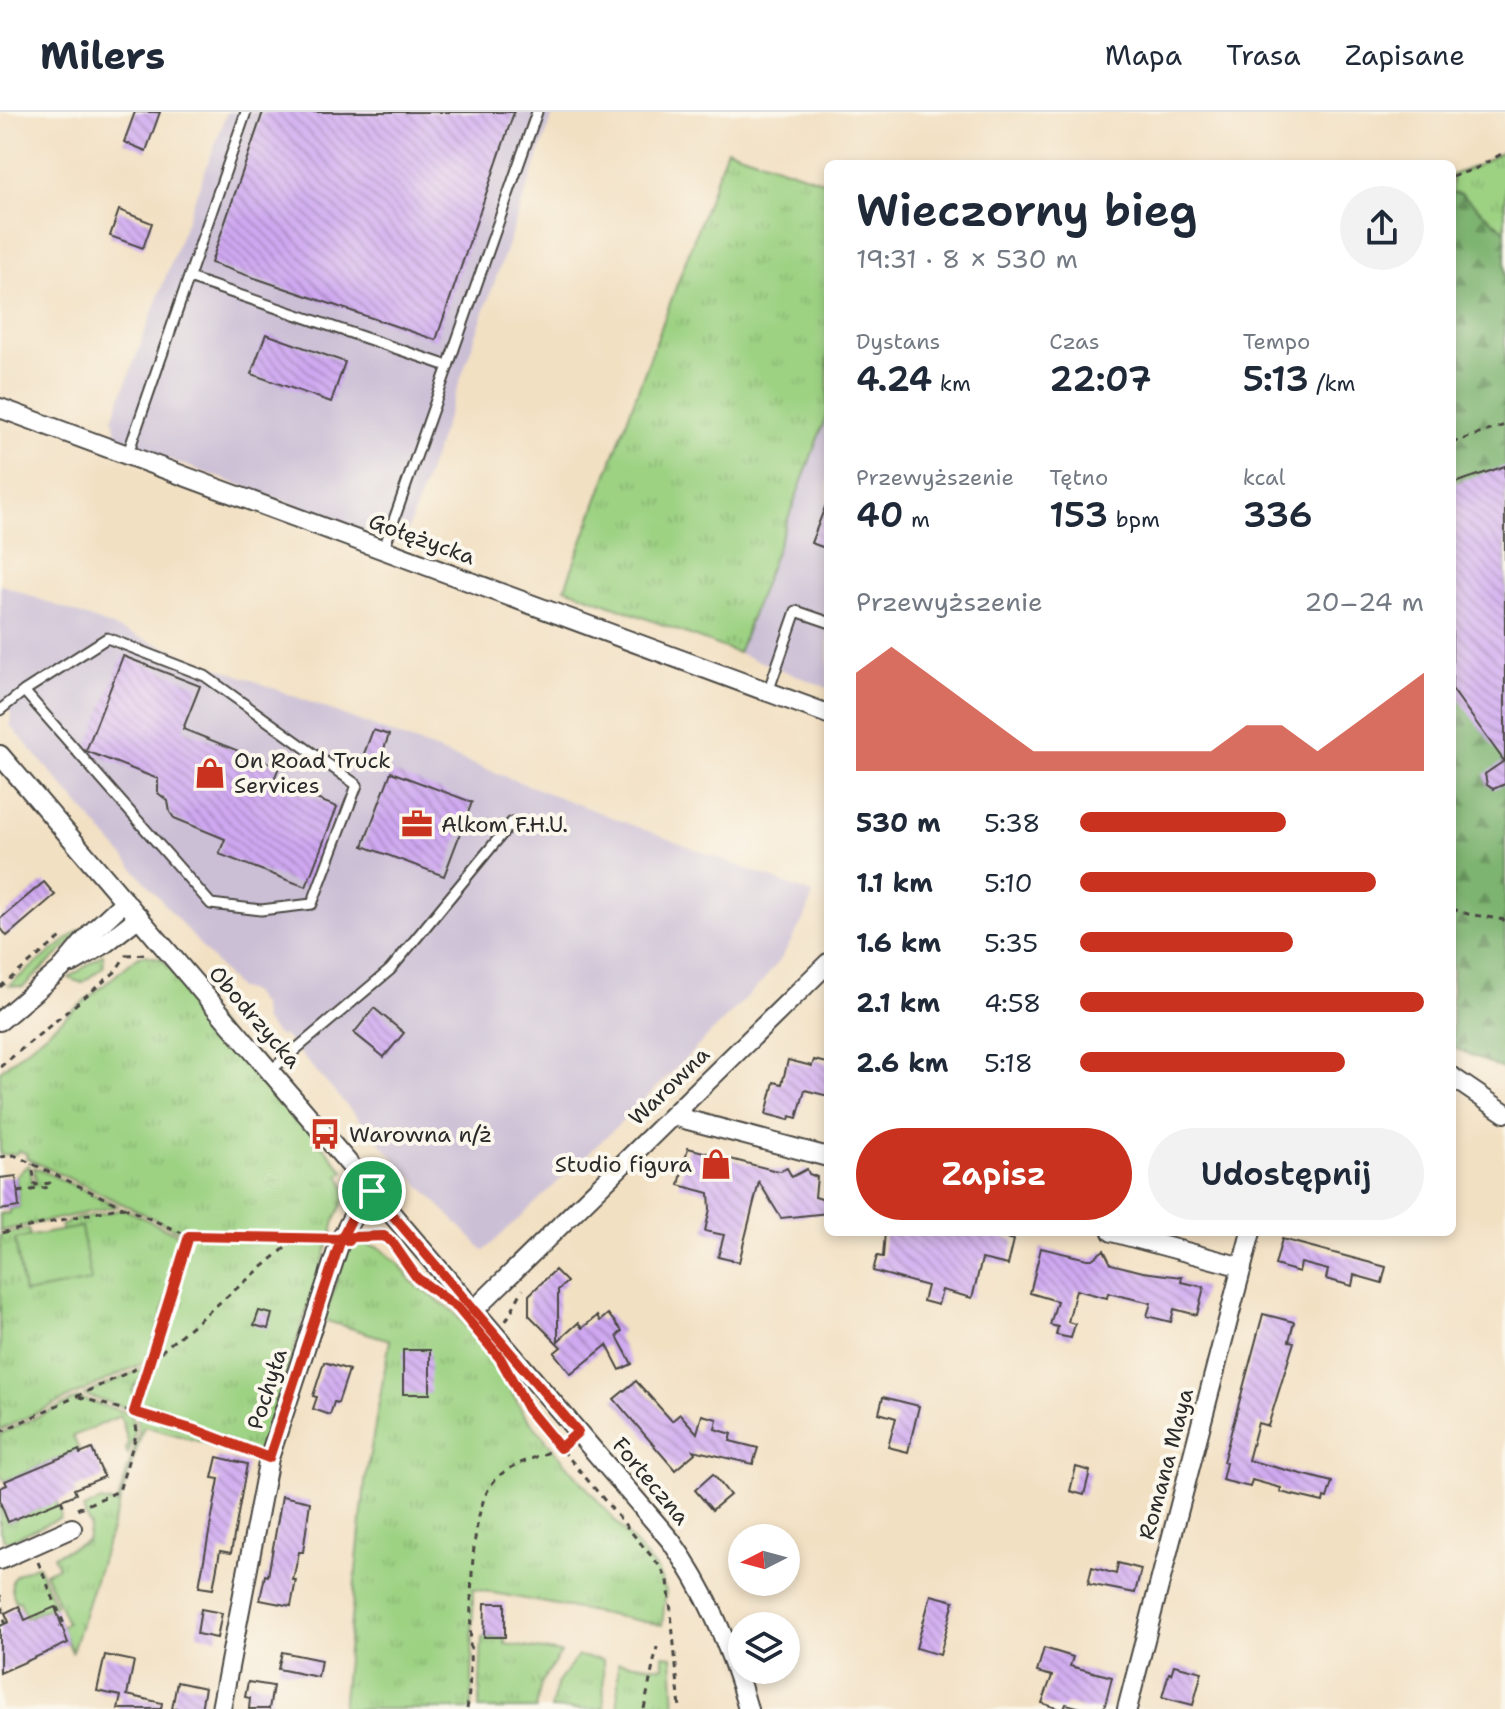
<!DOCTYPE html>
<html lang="pl">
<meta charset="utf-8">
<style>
:root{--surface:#fff;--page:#f2f2f3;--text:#1f2937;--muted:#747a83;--line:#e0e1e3;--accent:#c8321e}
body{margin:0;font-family:"Shantell Sans",sans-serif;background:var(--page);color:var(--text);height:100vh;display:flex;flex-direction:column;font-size:30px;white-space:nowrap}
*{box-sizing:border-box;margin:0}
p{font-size:26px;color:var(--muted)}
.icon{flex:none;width:44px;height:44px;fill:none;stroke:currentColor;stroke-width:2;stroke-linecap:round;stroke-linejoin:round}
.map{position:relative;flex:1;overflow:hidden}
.details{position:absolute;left:824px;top:48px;width:632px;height:1076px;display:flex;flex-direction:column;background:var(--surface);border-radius:12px;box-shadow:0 4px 12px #0003}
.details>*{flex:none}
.needle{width:52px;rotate:264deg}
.fabs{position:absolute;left:728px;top:1412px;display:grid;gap:16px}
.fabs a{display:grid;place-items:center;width:72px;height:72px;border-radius:50%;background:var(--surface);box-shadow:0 4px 12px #0003;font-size:40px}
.pin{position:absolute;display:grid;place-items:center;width:68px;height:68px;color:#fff;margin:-34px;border:4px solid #fff;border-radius:50%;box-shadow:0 2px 8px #0007}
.round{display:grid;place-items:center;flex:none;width:84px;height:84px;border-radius:42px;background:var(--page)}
.summary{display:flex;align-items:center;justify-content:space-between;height:136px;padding:0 32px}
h1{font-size:44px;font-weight:600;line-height:60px}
.metrics{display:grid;grid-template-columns:repeat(3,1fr);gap:12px;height:136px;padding:8px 32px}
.metrics div{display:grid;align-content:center}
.metrics b{font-size:34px;font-weight:600}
.metrics small{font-size:22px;font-weight:400}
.metrics p{font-size:22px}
.chart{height:224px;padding:16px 32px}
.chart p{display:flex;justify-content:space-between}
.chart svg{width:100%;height:144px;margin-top:8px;fill:var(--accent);opacity:.7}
.cta{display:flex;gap:16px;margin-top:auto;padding:16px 32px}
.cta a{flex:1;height:92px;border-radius:48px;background:var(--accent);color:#fff;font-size:32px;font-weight:600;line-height:92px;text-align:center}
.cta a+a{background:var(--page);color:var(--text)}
ul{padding:0 32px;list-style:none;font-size:26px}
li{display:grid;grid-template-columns:128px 96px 1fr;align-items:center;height:60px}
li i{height:20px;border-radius:10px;background:var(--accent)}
header{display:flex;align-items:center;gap:48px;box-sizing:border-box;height:112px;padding:0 40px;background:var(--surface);border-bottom:2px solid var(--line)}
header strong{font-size:38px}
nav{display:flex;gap:44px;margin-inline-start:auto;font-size:28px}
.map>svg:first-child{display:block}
</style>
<header>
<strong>Milers</strong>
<nav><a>Mapa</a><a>Trasa</a><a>Zapisane</a></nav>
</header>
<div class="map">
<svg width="1505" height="1597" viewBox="0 0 1505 1597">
<defs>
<pattern id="grass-tufts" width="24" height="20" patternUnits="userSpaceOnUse" patternTransform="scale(2)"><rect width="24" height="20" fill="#9dd283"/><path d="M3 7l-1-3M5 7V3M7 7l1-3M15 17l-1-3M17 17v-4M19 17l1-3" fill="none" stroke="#87b471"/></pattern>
<pattern id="forest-firs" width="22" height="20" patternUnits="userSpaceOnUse" patternTransform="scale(2)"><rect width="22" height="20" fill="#7eb471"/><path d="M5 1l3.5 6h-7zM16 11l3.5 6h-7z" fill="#67935d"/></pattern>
<pattern id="building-back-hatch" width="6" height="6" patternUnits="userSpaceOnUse" patternTransform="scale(2)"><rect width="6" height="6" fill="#cfa8f1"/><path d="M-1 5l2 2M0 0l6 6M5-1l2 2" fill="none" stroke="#a889c3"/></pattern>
</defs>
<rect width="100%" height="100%" fill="#fbf7ec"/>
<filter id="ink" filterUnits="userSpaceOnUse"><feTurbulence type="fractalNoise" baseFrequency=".0125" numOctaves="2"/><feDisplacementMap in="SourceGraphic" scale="16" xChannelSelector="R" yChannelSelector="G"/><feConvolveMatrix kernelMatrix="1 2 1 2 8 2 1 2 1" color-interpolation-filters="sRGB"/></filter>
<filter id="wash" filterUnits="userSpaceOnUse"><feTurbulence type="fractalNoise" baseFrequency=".006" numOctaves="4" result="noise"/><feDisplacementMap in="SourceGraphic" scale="32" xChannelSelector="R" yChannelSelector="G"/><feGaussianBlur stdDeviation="1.8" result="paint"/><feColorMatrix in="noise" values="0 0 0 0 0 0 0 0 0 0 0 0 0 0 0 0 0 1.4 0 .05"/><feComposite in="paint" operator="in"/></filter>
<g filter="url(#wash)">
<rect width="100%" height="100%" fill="#f2e0c3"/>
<g fill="#cbbfd5">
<polygon points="227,0 554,0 403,432 118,329 113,306"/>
<polygon points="828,299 828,576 738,541"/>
<polygon points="0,472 813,782 806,803 781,847 762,870 626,1006 484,1139 403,1056 284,924 278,924 263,908 262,894 251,880 238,877 10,613 11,601 0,588"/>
</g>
<g fill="url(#grass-tufts)" stroke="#647e57" stroke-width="2">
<polygon points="727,37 828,71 828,299 738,541 565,476"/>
<polygon points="1505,38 1505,119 1461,82 1452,80 1452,63 1476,54"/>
<polygon points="79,818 83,819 23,875 9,873"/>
<polygon points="103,842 104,854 82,871 69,866"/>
<path d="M 145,843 L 162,847 L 344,1059 L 339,1064 C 356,1086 335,1095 333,1118 L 260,1342 L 200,1317 L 137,1299 L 188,1133 L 186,1122 L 26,1046 L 27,1042 L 19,1038 L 16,1042 L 0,1043 L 0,959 L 139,844 Z"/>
<polygon points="29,1052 33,1072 36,1071 34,1055 118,1094 0,1119 0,1102 9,1101 9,1097 19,1095 16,1064"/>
<polygon points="124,1097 186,1126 147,1249 0,1318 0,1123 28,1117 30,1124 15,1127 25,1181 80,1115 62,1119 61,1113 67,1112 67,1109"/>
<polygon points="350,1129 380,1136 400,1153 411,1169 454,1200 495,1249 523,1301 657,1458 666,1479 662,1513 473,1477 472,1597 342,1597 365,1370 390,1228 324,1208"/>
<polygon points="145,1255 142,1266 140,1266 140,1273 135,1272 132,1279 138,1281 133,1298 84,1283"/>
<polygon points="78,1286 132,1302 135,1321 128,1342 126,1338 128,1330 120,1304 73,1324 79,1338 5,1369 0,1363 0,1322"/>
<polygon points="137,1303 199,1321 259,1346 144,1314 72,1540 61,1515 67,1511 45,1461 58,1455 53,1444 87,1429 90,1414 83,1397 101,1389 117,1392 139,1321"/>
<polygon points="56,1389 61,1401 60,1406 9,1429 4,1428 0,1419 0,1391 8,1410"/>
<path d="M 38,1453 L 55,1493 L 26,1506 L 20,1489 L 16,1490 C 5,1463 15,1463 38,1453 Z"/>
<polygon points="482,1525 505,1526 505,1532 561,1541 541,1571 536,1597 479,1597"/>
<polygon points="663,1543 672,1544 675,1597 618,1597 618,1550 663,1555"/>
<polygon points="578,1544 603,1548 604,1597 551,1597 557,1572"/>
</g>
<polygon fill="url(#forest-firs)" stroke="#54704e" stroke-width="2" points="1452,80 1461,82 1505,119 1505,958 1452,935"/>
<polygon fill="#9dd283" stroke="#647e57" stroke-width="2" points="81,1115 91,1169 24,1181 15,1127"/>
<g id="blocks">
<g fill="url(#building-back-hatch)">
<polygon points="135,0 160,0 146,39 124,30"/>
<polygon points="263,0 514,0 436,228 211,151"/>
<polygon points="119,98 152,111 143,136 110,124"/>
<polygon points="266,222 345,250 331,290 251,262"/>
<polygon points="1505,354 1505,672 1493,677 1487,673 1485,662 1504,649 1452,577 1452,372"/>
<polygon points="827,390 828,391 828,437 811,431"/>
<polygon points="123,544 200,574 183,617 279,655 273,670 337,695 306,775 219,742 225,727 174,706 170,700 168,689 158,681 158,667 86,639"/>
<polygon points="373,618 389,623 378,653 362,647"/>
<polygon points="391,660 472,690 444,764 363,734"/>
<polygon points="44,770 55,783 7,824 0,815 0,807"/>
<polygon points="374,896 404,921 384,945 354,921"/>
<polygon points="788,948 812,954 814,948 828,951 828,984 805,978 797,1006 790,1004 789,1008 766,1002 774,970 782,972"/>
<polygon points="688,1036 773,1058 781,1059 787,1056 792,1065 807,1057 809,1062 817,1065 815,1085 828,1089 828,1101 781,1106 759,1070 739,1150 718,1145 724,1123 705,1119 710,1097 709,1081 679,1073"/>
<polygon points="16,1064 19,1095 0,1098 0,1066"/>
<polygon points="885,1120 982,1120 1014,1128 1008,1153 982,1147 972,1186 942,1178 938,1193 923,1189 927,1174 873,1159 877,1144 883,1145"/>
<polygon points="1282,1127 1386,1155 1382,1171 1354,1163 1352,1174 1326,1167 1328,1158 1301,1151 1299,1160 1275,1153"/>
<polygon points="1041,1136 1087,1147 1092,1147 1104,1138 1111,1152 1143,1160 1182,1165 1181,1170 1204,1175 1197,1203 1174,1197 1171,1210 1147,1204 1151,1191 1108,1181 1107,1186 1076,1178 1068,1210 1075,1212 1071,1226 1056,1223 1058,1215 1050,1213 1057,1189 1030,1181"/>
<polygon points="555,1158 567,1170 558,1178 558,1229 578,1211 582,1216 597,1204 600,1209 608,1202 622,1219 617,1224 632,1252 620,1258 607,1233 571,1262 554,1241 561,1235 529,1203 529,1183"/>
<polygon points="259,1199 272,1202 268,1217 254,1213"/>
<polygon points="1263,1202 1294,1210 1289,1229 1294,1230 1268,1314 1258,1311 1248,1348 1332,1370 1327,1386 1324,1385 1323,1390 1280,1380 1281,1376 1252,1368 1250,1375 1222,1368 1226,1351 1223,1350"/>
<rect x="403" y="1238" width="27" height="44"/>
<polygon points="324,1250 349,1258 338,1291 334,1290 330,1303 313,1297 317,1285 313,1284"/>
<polygon points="636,1269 672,1309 680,1302 697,1321 702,1303 717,1307 715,1317 732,1322 730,1329 758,1336 753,1352 693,1338 695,1341 675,1358 614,1287"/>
<polygon points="883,1285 919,1294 908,1340 888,1335 896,1306 879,1301"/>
<polygon points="92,1337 104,1365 74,1377 76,1382 8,1410 0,1390 0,1376 7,1373 5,1369 79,1338 80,1342"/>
<polygon points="217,1345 247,1352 231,1441 220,1439 213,1477 199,1475 219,1367 212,1366"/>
<polygon points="1076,1355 1090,1359 1084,1383 1070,1379"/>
<polygon points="713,1362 730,1383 712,1398 695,1378"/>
<polygon points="282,1384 310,1390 303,1440 299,1440 293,1468 296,1468 291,1494 260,1488 265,1463 268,1464"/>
<polygon points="1118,1451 1141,1457 1135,1481 1088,1472 1092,1455 1116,1462"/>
<polygon points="931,1483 954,1489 940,1543 916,1536"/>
<polygon points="485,1491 505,1491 505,1525 484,1525"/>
<polygon points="19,1494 25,1508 55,1495 68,1531 0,1561 0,1514 9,1510 5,1501"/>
<polygon points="201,1497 222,1501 217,1526 197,1522"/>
<polygon points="1044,1536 1073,1545 1070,1554 1112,1565 1104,1597 1085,1597 1066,1592 1064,1597 1059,1597 1042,1591 1052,1564 1037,1560"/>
<polygon points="282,1540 321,1548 318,1565 278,1557"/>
<polygon points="105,1543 134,1549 127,1583 162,1591 161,1597 118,1597 121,1584 97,1579"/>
<polygon points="1174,1553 1202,1560 1193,1593 1162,1585 1169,1561 1171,1562"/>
<polygon points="177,1570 205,1576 201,1597 172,1597"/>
<polygon points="248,1570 273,1574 269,1597 249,1597 250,1586 245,1585"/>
</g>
</g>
</g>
<g filter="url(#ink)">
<use href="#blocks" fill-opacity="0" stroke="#494642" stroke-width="2"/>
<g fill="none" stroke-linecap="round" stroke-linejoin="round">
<defs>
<g id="lane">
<polyline points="189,166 448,254 383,439"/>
<polyline points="448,254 537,0"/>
<polyline points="127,344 246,0"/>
<polyline points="768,580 796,499 828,510"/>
<polyline points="0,598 24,579 211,792 261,798 312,792 357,673 205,564 107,526 24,579"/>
<polyline points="270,959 390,858 512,710"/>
</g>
<g id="street">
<polyline points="0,296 828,602"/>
<path d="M 0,643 L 671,1429 C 708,1481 731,1536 748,1597"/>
<polyline points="72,851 103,833 139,805"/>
<polyline points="0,909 61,857 92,820 125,789"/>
<polyline points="1452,965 1505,1001"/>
<polyline points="673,1004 828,1045"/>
<polyline points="1112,1120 1242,1155"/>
<polyline points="474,1198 828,851"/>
<polyline points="0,1448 72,1416"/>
<polyline points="221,1597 269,1346 341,1127 353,1104 372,1079"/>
<polyline points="1127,1597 1251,1120"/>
</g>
</defs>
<use href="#lane" stroke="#494642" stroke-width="13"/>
<use href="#street" stroke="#494642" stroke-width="22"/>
<g stroke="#494642" stroke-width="3" stroke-dasharray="6 6" stroke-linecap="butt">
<polyline points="1452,65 1477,56 1505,40"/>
<polyline points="1452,331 1505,313"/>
<polyline points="1452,797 1468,802 1505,808"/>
<polyline points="126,843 146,842"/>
<polyline points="0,875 65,822"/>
<polyline points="0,955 115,860 126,843"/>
<polyline points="0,1045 14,1043 123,1095 0,1121"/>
<polyline points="18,1080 50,1075 50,1071 35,1073 32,1052"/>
<polyline points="123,1095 189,1124 321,1127"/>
<polyline points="362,1125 384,1124 389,1128"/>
<polyline points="402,1143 417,1166 425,1170"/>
<polyline points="506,1209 523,1177"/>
<polyline points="519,1281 528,1297 658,1452 668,1468 680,1597"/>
<polyline points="79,1285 198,1319 251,1339"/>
<polyline points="0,1320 146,1252 296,1127"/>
<polyline points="61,1388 65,1398"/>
<polyline points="0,1394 1,1393"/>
<polyline points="77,1397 119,1379 137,1320 134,1300 189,1124"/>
<polyline points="38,1450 64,1512 59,1514"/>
<polyline points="0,1483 5,1511"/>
<path d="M 467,1597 C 476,1544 460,1403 496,1367 C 512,1350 541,1345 561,1335"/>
<polyline points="644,1597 657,1535"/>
</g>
<use href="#lane" stroke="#fff" stroke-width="9"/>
<use href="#street" stroke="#fff" stroke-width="18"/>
</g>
</g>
<g fill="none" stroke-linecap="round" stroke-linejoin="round" filter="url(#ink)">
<defs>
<polyline id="route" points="372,1079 353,1104 341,1127 189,1124 134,1300 198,1319 269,1346 341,1127 349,1129 352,1125 384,1124 392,1130 417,1166 458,1196 500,1246 528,1297 560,1336 578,1320 372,1079"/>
</defs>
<use href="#route" stroke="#fff" stroke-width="16"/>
<use href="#route" stroke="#c8321e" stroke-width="10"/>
</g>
<defs>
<symbol id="shop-bare" viewBox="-9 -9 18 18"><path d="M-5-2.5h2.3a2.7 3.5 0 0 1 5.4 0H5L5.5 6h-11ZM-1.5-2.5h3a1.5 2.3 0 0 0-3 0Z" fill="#c8321e" stroke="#fbf7ec" stroke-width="2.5" paint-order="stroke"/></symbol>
<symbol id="office-bare" viewBox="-9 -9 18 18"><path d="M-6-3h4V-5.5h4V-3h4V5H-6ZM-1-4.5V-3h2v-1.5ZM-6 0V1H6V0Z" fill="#c8321e" stroke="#fbf7ec" stroke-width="2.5" paint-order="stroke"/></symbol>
<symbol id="bus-bare" viewBox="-9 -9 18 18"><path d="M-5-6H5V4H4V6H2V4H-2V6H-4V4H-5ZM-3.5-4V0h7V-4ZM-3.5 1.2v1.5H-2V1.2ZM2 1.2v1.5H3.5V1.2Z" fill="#c8321e" stroke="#fbf7ec" stroke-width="2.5" paint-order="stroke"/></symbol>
</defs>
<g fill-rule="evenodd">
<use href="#shop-bare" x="188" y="639" width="44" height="44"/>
<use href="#office-bare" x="395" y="690" width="44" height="44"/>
<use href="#bus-bare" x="303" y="1000" width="44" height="44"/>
<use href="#shop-bare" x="694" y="1030" width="44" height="44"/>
</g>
<g text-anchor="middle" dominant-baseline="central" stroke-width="8" stroke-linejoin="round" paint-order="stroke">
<g font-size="22" fill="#2b2b2b" stroke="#fbf7ec">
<text transform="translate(422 427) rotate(20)">Gołężycka</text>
<text transform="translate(255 905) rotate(49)">Obodrzycka</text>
<text transform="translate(669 974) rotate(-44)">Warowna</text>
<text transform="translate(267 1277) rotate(-72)">Pochyła</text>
<text transform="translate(1166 1352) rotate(-75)">Romana Maya</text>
<text transform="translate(651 1369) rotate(50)">Forteczna</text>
</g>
<g font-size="22" fill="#2b2b2b" stroke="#fbf7ec" text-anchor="start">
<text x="234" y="648">On Road Truck<tspan x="234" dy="25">Services</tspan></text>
<text x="441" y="712">Alkom F.H.U.</text>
<text x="349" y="1022">Warowna n/ż</text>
<text x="692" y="1052" text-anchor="end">Studio figura</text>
</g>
</g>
</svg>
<div class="fabs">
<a><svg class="needle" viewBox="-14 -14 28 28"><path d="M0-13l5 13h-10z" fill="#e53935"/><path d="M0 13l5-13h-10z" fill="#747a83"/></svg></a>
<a><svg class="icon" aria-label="layers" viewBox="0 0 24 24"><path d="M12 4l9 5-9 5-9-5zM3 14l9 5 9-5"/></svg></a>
</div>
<div class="pin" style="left:372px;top:1079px;background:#1e9e55"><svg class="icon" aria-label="arrive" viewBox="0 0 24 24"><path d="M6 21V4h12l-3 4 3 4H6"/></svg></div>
<section class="details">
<div class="summary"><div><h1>Wieczorny bieg</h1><p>19:31 · 8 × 530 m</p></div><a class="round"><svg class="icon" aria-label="share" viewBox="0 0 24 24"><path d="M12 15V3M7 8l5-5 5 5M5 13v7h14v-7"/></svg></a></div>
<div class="metrics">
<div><p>Dystans</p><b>4.24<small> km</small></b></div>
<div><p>Czas</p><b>22:07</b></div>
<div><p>Tempo</p><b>5:13<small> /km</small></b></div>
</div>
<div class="metrics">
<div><p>Przewyższenie</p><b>40<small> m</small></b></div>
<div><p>Tętno</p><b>153<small> bpm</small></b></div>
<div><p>kcal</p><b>336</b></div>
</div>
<div class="chart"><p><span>Przewyższenie</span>20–24 m</p>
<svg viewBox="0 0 160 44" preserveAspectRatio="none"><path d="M0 44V14L10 6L20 14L30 22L40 30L50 38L60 38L70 38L80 38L90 38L100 38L110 30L120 30L130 38L140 30L150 22L160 14V44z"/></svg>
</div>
<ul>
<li><b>530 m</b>5:38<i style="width:60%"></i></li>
<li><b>1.1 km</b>5:10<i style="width:86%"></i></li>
<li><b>1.6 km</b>5:35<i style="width:62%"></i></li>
<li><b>2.1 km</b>4:58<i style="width:100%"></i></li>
<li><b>2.6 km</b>5:18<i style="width:77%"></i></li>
</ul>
<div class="cta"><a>Zapisz</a><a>Udostępnij</a></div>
</section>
</div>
